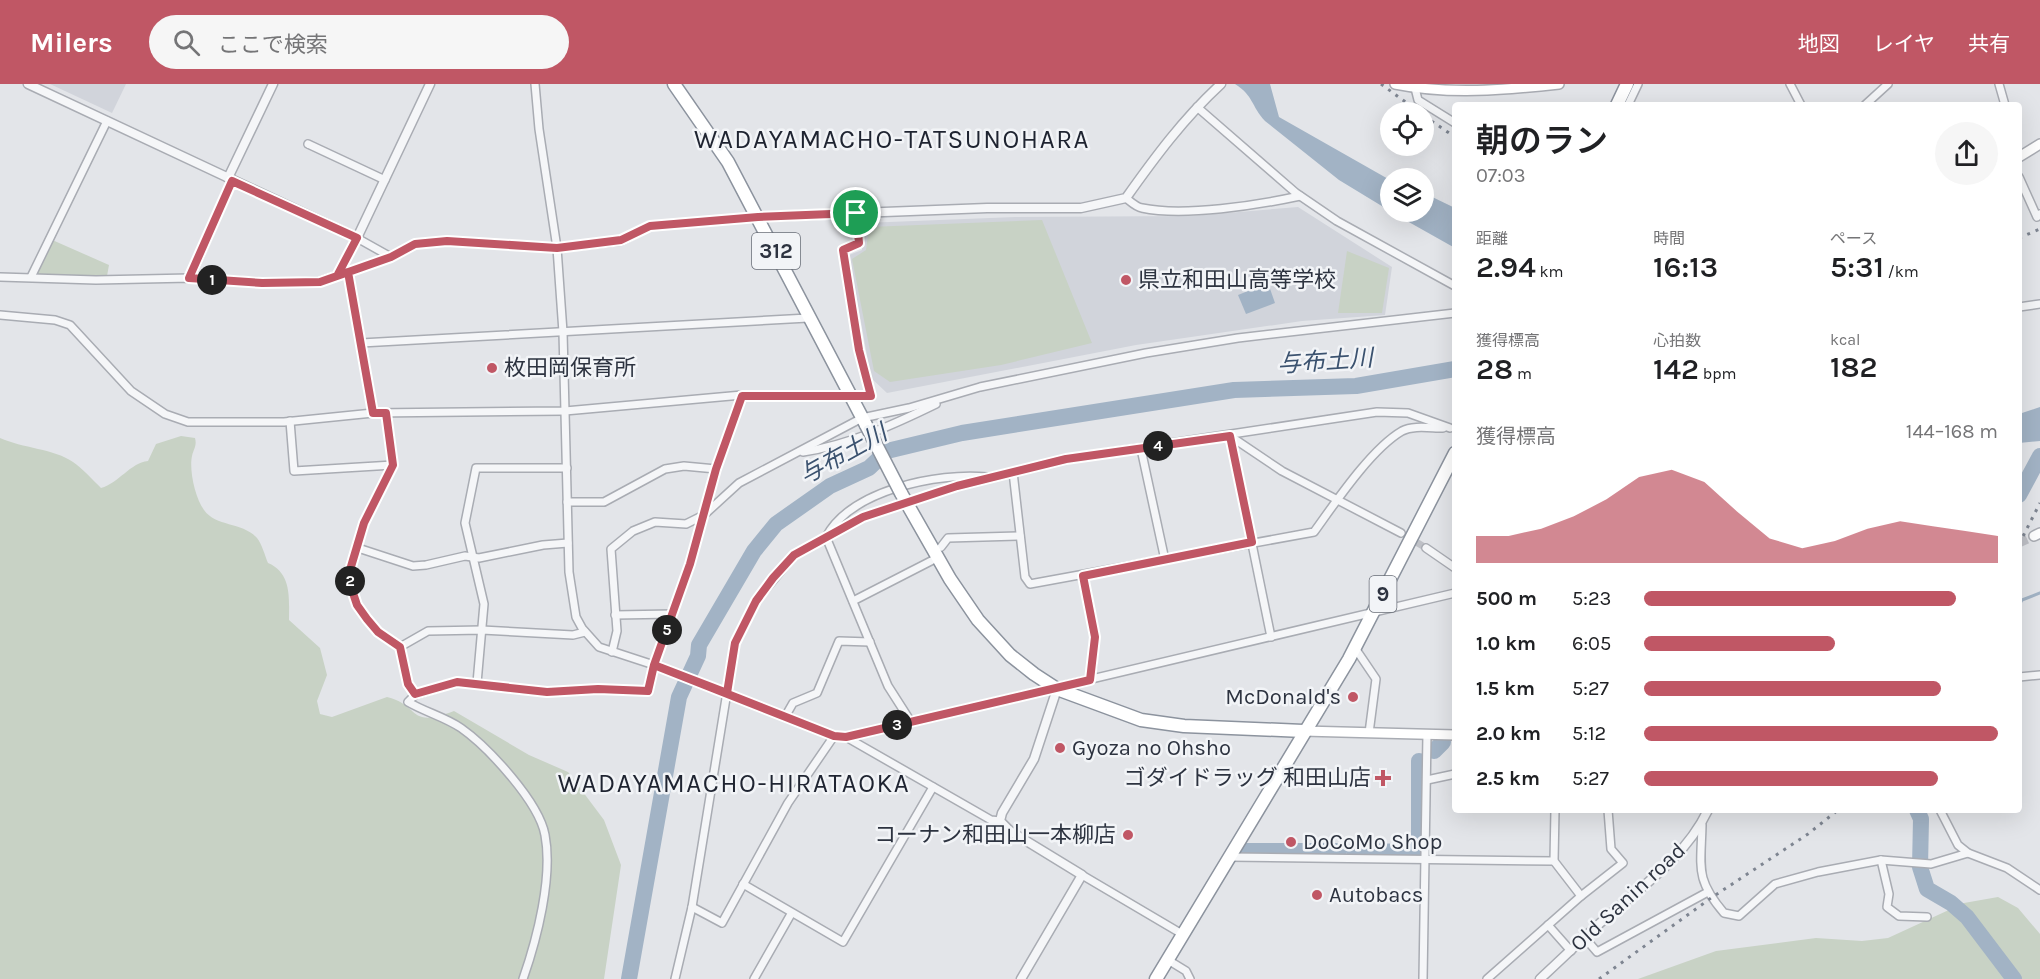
<!DOCTYPE html>
<html lang="ja">
<meta charset="utf-8">
<style>
:root{--surface:#fff;--page:#f6f6f6;--text:#202124;--muted:#757577;--accent:#c05765}
body{margin:0;font-family:Karla,"Noto Sans JP",sans-serif;background:var(--page);color:var(--text);height:100vh;display:flex;flex-direction:column;font-size:22px;white-space:nowrap}
*{box-sizing:border-box;margin:0}
p{font-size:20px;color:var(--muted)}
.icon{flex:none;width:33px;height:33px;fill:none;stroke:currentColor;stroke-width:2;stroke-linecap:round;stroke-linejoin:round}
.map{position:relative;flex:1;overflow:hidden}
.drawer{position:absolute;left:1452px;top:18px;width:570px;height:711px;display:flex;flex-direction:column;background:var(--surface);border-radius:6px;box-shadow:0 6px 24px #0002}
.drawer>*{flex:none}
.fabs{position:absolute;left:1380px;top:18px;display:grid;gap:12px}
.fabs a{display:grid;place-items:center;width:54px;height:54px;border-radius:50%;background:var(--surface);box-shadow:0 6px 24px #0002;font-size:30px}
.pin{position:absolute;display:grid;place-items:center;width:51px;height:51px;color:#fff;margin:-26px;border:3px solid #fff;border-radius:50%;box-shadow:0 2px 6px #0007}
.km{position:absolute;width:30px;height:30px;margin:-15px;border-radius:50%;background:#222;color:#fff;font-size:16px;line-height:30px;text-align:center}
.round{display:grid;place-items:center;flex:none;width:63px;height:63px;border-radius:32px;background:var(--page)}
.summary{display:flex;align-items:center;justify-content:space-between;height:102px;padding:0 24px}
h1{font-size:33px;font-weight:600;line-height:45px}
.figures{display:grid;grid-template-columns:repeat(3,1fr);gap:9px;height:102px;padding:6px 24px}
.figures div{display:grid;align-content:center}
.figures b{font-size:30px;font-weight:600}
.figures small{font-size:16px;font-weight:400}
.figures p{font-size:16px}
.chart{height:168px;padding:12px 24px}
.chart p{display:flex;justify-content:space-between}
.chart svg{width:100%;height:108px;margin-top:6px;fill:var(--accent);opacity:.7}
ul{padding:0 24px;list-style:none;font-size:20px}
li{display:grid;grid-template-columns:96px 72px 1fr;align-items:center;height:45px}
li i{height:15px;border-radius:8px;background:var(--accent)}
header{display:flex;align-items:center;gap:36px;box-sizing:border-box;height:84px;padding:0 30px;background:var(--accent);color:#fff}
header strong{font-size:28px}
nav{display:flex;gap:33px;margin-inline-start:auto;font-size:21px}
.search{width:420px;height:54px;background:var(--page);display:flex;align-items:center;gap:15px;box-sizing:border-box;padding:0 21px;border-radius:33px;color:var(--muted);font-size:22px}
.map>svg:first-child{display:block}
</style>
<header>
<strong>Milers</strong>
<div class="search"><svg class="icon" aria-label="search" viewBox="0 0 24 24"><circle cx="10" cy="10" r="6"/><path d="M15 15l6 6"/></svg>ここで検索</div>
<nav><a>地図</a><a>レイヤ</a><a>共有</a></nav>
</header>
<div class="map">
<svg width="2040" height="895" viewBox="0 0 2040 895">
<rect width="100%" height="100%" fill="#e3e5e9"/>
<g fill="#d1d4db">
<polygon points="50,0 126,0 112,29"/>
<polygon points="1298,123 1392,183 1385,231 1302,237 1136,261 887,309 871,294 849,171 862,166 864,139 1015,133 1191,132"/>
</g>
<g fill="#c8d2c5">
<polygon points="1042,136 1092,259 1001,281 890,298 874,287 852,175 866,166 869,143"/>
<polygon points="50,155 109,181 107,192 31,193"/>
<polygon points="1347,167 1389,184 1382,229 1338,229"/>
<path d="M 181,352 L 195,354 C 197,362 194,364 192,372 C 189,386 195,414 204,426 C 216,443 243,438 257,454 C 262,460 265,472 268,479 C 292,489 289,515 289,536 L 320,564 L 327,591 L 317,617 L 320,630 L 332,633 L 387,613 C 422,622 407,645 454,627 L 529,671 L 568,688 L 604,736 L 621,781 L 604,895 L 0,895 L 0,354 C 22,364 55,365 73,378 C 83,385 92,395 101,404 C 119,399 130,379 148,377 L 156,360 Z"/>
<polygon points="1998,813 2018,824 2040,850 2040,895 1638,895 1716,867 1816,854 1862,857 1888,854 1964,819"/>
</g>
<g fill="#a2b3c5">
<path d="M 1235,0 L 1270,0 L 1279,33 L 1390,96 L 1390,127 L 1339,96 L 1265,37 C 1251,22 1254,12 1235,0 Z"/>
<polygon points="1424,109 1455,124 1455,164 1391,128 1424,128"/>
<polygon points="1268,199 1275,219 1246,230 1238,211"/>
<polygon points="2040,323 2040,357 2019,359 2019,330"/>
</g>
<g fill="none" stroke-linecap="round" stroke-linejoin="round">
<polyline stroke="#a2b3c5" stroke-width="3" points="2019,521 2022,516 2040,509"/>
<g stroke="#a2b3c5" stroke-width="16">
<polyline points="2019,411 2040,372"/>
<polyline points="1434,667 1443,658"/>
<polyline points="1917,726 1921,735 1920,783 1927,805 1951,819 1967,833 2014,895"/>
<polyline points="1246,767 1339,767"/>
<polyline points="1354,767 1419,768 1419,677"/>
<polyline points="629,895 679,613 698,572 699,561 754,467 776,440 830,402 869,384 887,367 962,349 1234,306 1356,302 1455,285"/>
</g>
<polyline stroke="#bfc1c7" stroke-width="7" stroke-dasharray="7 3.5" stroke-linecap="butt" points="1408,453 1426,464"/>
<polyline stroke="#bfc1c7" stroke-width="9" stroke-dasharray="9 4.5" stroke-linecap="butt" points="2019,459 2034,452"/>
<defs>
<g id="minor">
<polyline points="535,0 539,45 557,164 563,248 569,488 576,533 582,544 599,563 654,581 834,652 846,653 1455,509"/>
<polyline points="1790,0 1801,21"/>
<polyline points="1999,0 2005,21"/>
<polyline points="1415,4 1418,16 1455,39"/>
<polyline points="1628,21 1638,0"/>
<polyline points="1865,21 1888,0"/>
<polyline points="1197,23 1296,109 1337,137 1455,202"/>
<polyline points="308,60 385,96"/>
<polyline points="2019,93 2037,133 2040,130"/>
<path d="M 1126,114 C 1131,118 1136,123 1142,124 C 1184,133 1258,121 1300,112"/>
<polyline points="348,188 373,329"/>
<polyline points="337,192 357,154 391,173"/>
<polyline points="0,193 96,196 190,194 278,199 320,197 391,173 415,160 447,157 557,164 621,157 650,142 758,133"/>
<polyline points="31,193 107,37"/>
<polyline points="190,194 232,97"/>
<polyline points="2019,223 2040,220"/>
<polyline points="0,231 55,236 70,241 131,307 165,330 188,338 284,338 373,329 565,327 742,311 871,312 859,266 843,166 859,159 856,129"/>
<polyline points="361,259 808,234"/>
<polyline points="386,329 393,381 364,439 350,486 350,500 357,521 367,535 378,548 400,563 408,599 415,611"/>
<polyline points="290,337 294,387 393,381"/>
<polyline points="1230,352 1271,553"/>
<polyline points="1230,352 1282,387 1401,449"/>
<polyline points="1141,365 1165,476"/>
<path d="M 803,368 C 849,361 895,340 936,320"/>
<path d="M 1013,388 L 1025,493 L 1030,500 L 1314,448 C 1335,419 1371,365 1402,347 C 1413,341 1430,344 1443,344"/>
<polyline points="567,418 604,418 665,385 684,382 716,385"/>
<polyline points="941,463 948,454 1020,452"/>
<polyline points="358,464 413,482 426,481 465,472 479,474 543,461 568,459"/>
<polyline points="1426,464 1455,484"/>
<polyline points="1083,492 1095,553 1091,596"/>
<polyline points="853,517 931,477"/>
<polyline points="615,531 673,530"/>
<polyline points="400,563 428,547 482,546 573,551 585,548"/>
<polyline points="1355,564 1376,595 1369,649"/>
<polyline points="612,568 617,547 611,465 633,447 655,438 686,440 704,431 739,399 862,334 909,324 980,303 1146,269 1238,254 1455,229"/>
<polyline points="2019,593 2040,591"/>
<polyline points="477,599 484,520 465,439 476,384 567,384"/>
<polyline points="785,633 793,619 817,609 839,557 870,558"/>
<path d="M 911,638 L 888,602 L 826,453 C 851,406 938,388 987,393"/>
<polyline points="846,653 991,736 1000,737"/>
<polyline points="1427,696 1455,690"/>
<polyline points="1940,726 1958,761 1968,769 2007,784 2040,806"/>
<path d="M 1702,741 C 1701,784 1695,795 1724,829 L 1739,832 L 1775,800 L 1818,788 L 1881,776 L 1931,780 L 1968,769"/>
<polyline points="1229,773 1554,777"/>
<polyline points="1881,776 1889,810 1887,823 1899,832 1927,833"/>
<polyline points="1082,791 1182,850"/>
<polyline points="743,800 843,858 933,703"/>
<polyline points="1581,812 1623,779 1611,765 1608,726"/>
<polyline points="692,823 722,839 788,719 834,652"/>
<polyline points="1548,841 1571,867"/>
<polyline points="1585,854 1597,868 1706,809"/>
<polyline points="1168,876 1186,887 1190,895"/>
<path d="M 523,895 C 537,855 553,793 545,751 C 539,718 488,663 461,644 C 445,633 425,628 408,618 L 415,611 L 457,598 L 547,608 L 598,605 L 648,607 L 654,581 L 690,480 L 716,385 L 742,311"/>
<polyline points="675,895 692,823 735,559 756,517 794,471 863,433 957,402 1013,388 1066,375 1377,328 1408,329 1450,344"/>
<polyline points="754,895 791,830"/>
<polyline points="1423,895 1427,650"/>
<polyline points="1487,895 1581,812 1554,777 1555,726"/>
</g>
<g id="tertiary">
<polyline points="28,0 357,154 430,0"/>
<polyline points="228,94 273,0"/>
<path d="M 758,133 L 987,124 L 1081,124 L 1126,114 C 1155,73 1184,34 1221,0"/>
<polyline points="1021,895 1082,791 1010,747 1000,737 1002,729 1034,675 1057,605"/>
<path d="M 1540,895 C 1565,872 1589,848 1615,826 C 1650,797 1688,768 1708,726"/>
</g>
<g id="secondary">
<path d="M 1395,0 C 1450,11 1504,6 1559,0"/>
<polyline points="2019,73 2040,60"/>
<polyline points="2034,452 2040,449"/>
<polyline points="1303,647 1455,651"/>
</g>
<g id="trunk">
<polyline points="674,0 728,78 866,341"/>
<polyline points="1617,21 1627,0"/>
<polyline points="901,409 950,495 978,536 1010,571 1034,590 1057,605 1141,636 1184,642 1303,647"/>
<polyline points="1156,895 1349,575 1455,369"/>
</g>
</defs>
<use href="#minor" stroke="#a9acb3" stroke-width="10"/>
<use href="#tertiary" stroke="#a9acb3" stroke-width="11"/>
<use href="#secondary" stroke="#a9acb3" stroke-width="12"/>
<use href="#trunk" stroke="#8c939e" stroke-width="15"/>
<use href="#minor" stroke="#f5f6f8" stroke-width="7"/>
<use href="#tertiary" stroke="#f5f6f8" stroke-width="8"/>
<use href="#secondary" stroke="#fff" stroke-width="9"/>
<use href="#trunk" stroke="#fff" stroke-width="12"/>
<g stroke="#7e8591" stroke-width="3" stroke-dasharray="3 6" stroke-linecap="butt">
<polyline points="1381,0 1419,28"/>
<polyline points="1424,32 1455,53"/>
<polyline points="2019,154 2040,145"/>
<polyline points="2019,460 2040,419"/>
<polyline points="1599,895 1711,814 1808,750 1838,726"/>
</g>
<defs>
<polyline id="trunk-bridge" points="866,341 901,409"/>
</defs>
<use href="#trunk-bridge" stroke="#8c939e" stroke-width="15" stroke-linecap="butt"/>
<use href="#trunk-bridge" stroke="#fff" stroke-width="12"/>
</g>
<g fill="none" stroke-linecap="round" stroke-linejoin="round">
<defs>
<polyline id="route" points="856,129 758,133 650,142 621,156 557,164 447,157 415,160 391,173 320,198 262,199 189,194 232,97 357,154 337,192 348,188 373,329 386,329 393,381 364,439 350,486 350,500 357,521 367,535 378,548 400,563 408,600 415,610 457,598 547,608 598,605 648,607 654,581 834,652 846,653 1090,596 1095,553 1083,492 1252,458 1230,352 1066,375 957,402 863,433 794,471 773,494 756,517 735,559 727,609 654,581 690,480 716,385 742,312 871,312 859,266 843,166 859,159 856,129"/>
</defs>
<use href="#route" stroke="#fff" stroke-width="12"/>
<use href="#route" stroke="#c05765" stroke-width="8"/>
</g>
<g fill="#c05765" stroke="#f2f4f7" stroke-width="2">
<circle cx="1126" cy="196" r="6"/>
<circle cx="492" cy="284" r="6"/>
<circle cx="1353" cy="613" r="6"/>
<circle cx="1060" cy="664" r="6"/>
<path d="M1380 685h6v6h6v6h-6v6h-6v-6h-6v-6h6z"/>
<circle cx="1128" cy="751" r="6"/>
<circle cx="1291" cy="758" r="6"/>
<circle cx="1317" cy="811" r="6"/>
</g>
<g text-anchor="middle" dominant-baseline="central" stroke-width="5" stroke-linejoin="round" paint-order="stroke">
<g fill="#f2f4f7" stroke="#686d77" stroke-width="1.5">
<rect x="752" y="149" width="48" height="36" rx="4.5"/>
<rect x="1369.5" y="492" width="27" height="36" rx="4.5"/>
</g>
<g font-size="21" font-weight="bold" fill="#2d3340">
<text x="776" y="167">312</text>
<text x="1383" y="510">9</text>
</g>
<g font-size="22" fill="#2d3340" stroke="#f2f4f7" text-anchor="start">
<text x="1138" y="196">県立和田山高等学校</text>
<text x="504" y="284">枚田岡保育所</text>
<text x="1341" y="613" text-anchor="end">McDonald's</text>
<text x="1072" y="664">Gyoza no Ohsho</text>
<text x="1371" y="694" text-anchor="end">ゴダイドラッグ 和田山店</text>
<text x="1116" y="751" text-anchor="end">コーナン和田山一本柳店</text>
<text x="1303" y="758">DoCoMo Shop</text>
<text x="1329" y="811">Autobacs</text>
</g>
<g font-size="22" fill="#2d3340" stroke="#f2f4f7">
<text transform="translate(1628 813) rotate(-43)">Old Sanin road</text>
</g>
<g font-size="24" font-style="italic" fill="#3b526f" stroke="#f2f4f7">
<text transform="translate(1325 277) rotate(-4)">与布土川</text>
<text transform="translate(843 370) rotate(-29)">与布土川</text>
</g>
<g font-size="26" letter-spacing="1.5" fill="#1f2431" stroke="#f2f4f7">
<text x="892" y="55">WADAYAMACHO-TATSUNOHARA</text>
<text x="734" y="699">WADAYAMACHO-HIRATAOKA</text>
</g>
</g>
</svg>
<div class="fabs">
<a><svg class="icon" aria-label="locate" viewBox="0 0 24 24"><circle cx="12" cy="12" r="6"/><path d="M12 2v4M12 18v4M2 12h4M18 12h4"/></svg></a>
<a><svg class="icon" aria-label="layers" viewBox="0 0 24 24"><path d="M12 4l9 5-9 5-9-5zM3 14l9 5 9-5"/></svg></a>
</div>
<div class="pin" style="left:856px;top:129px;background:#1e9e55"><svg class="icon" aria-label="arrive" viewBox="0 0 24 24"><path d="M6 21V4h12l-3 4 3 4H6"/></svg></div>
<b class="km" style="left:212px;top:196px">1</b>
<b class="km" style="left:350px;top:497px">2</b>
<b class="km" style="left:897px;top:641px">3</b>
<b class="km" style="left:1158px;top:362px">4</b>
<b class="km" style="left:667px;top:546px">5</b>
<section class="drawer">
<div class="summary"><div><h1>朝のラン</h1><p>07:03</p></div><a class="round"><svg class="icon" aria-label="share" viewBox="0 0 24 24"><path d="M12 15V3M7 8l5-5 5 5M5 13v7h14v-7"/></svg></a></div>
<div class="figures">
<div><p>距離</p><b>2.94<small> km</small></b></div>
<div><p>時間</p><b>16:13</b></div>
<div><p>ペース</p><b>5:31<small> /km</small></b></div>
</div>
<div class="figures">
<div><p>獲得標高</p><b>28<small> m</small></b></div>
<div><p>心拍数</p><b>142<small> bpm</small></b></div>
<div><p>kcal</p><b>182</b></div>
</div>
<div class="chart"><p><span>獲得標高</span>144–168 m</p>
<svg viewBox="0 0 160 44" preserveAspectRatio="none"><path d="M0 44V33L10 33L20 30L30 25L40 18L50 9L60 6L70 11L80 23L90 34L100 38L110 35L120 30L130 27L140 29L150 31L160 33V44z"/></svg>
</div>
<ul>
<li><b>500 m</b>5:23<i style="width:88%"></i></li>
<li><b>1.0 km</b>6:05<i style="width:54%"></i></li>
<li><b>1.5 km</b>5:27<i style="width:84%"></i></li>
<li><b>2.0 km</b>5:12<i style="width:100%"></i></li>
<li><b>2.5 km</b>5:27<i style="width:83%"></i></li>
</ul>
</section>
</div>
